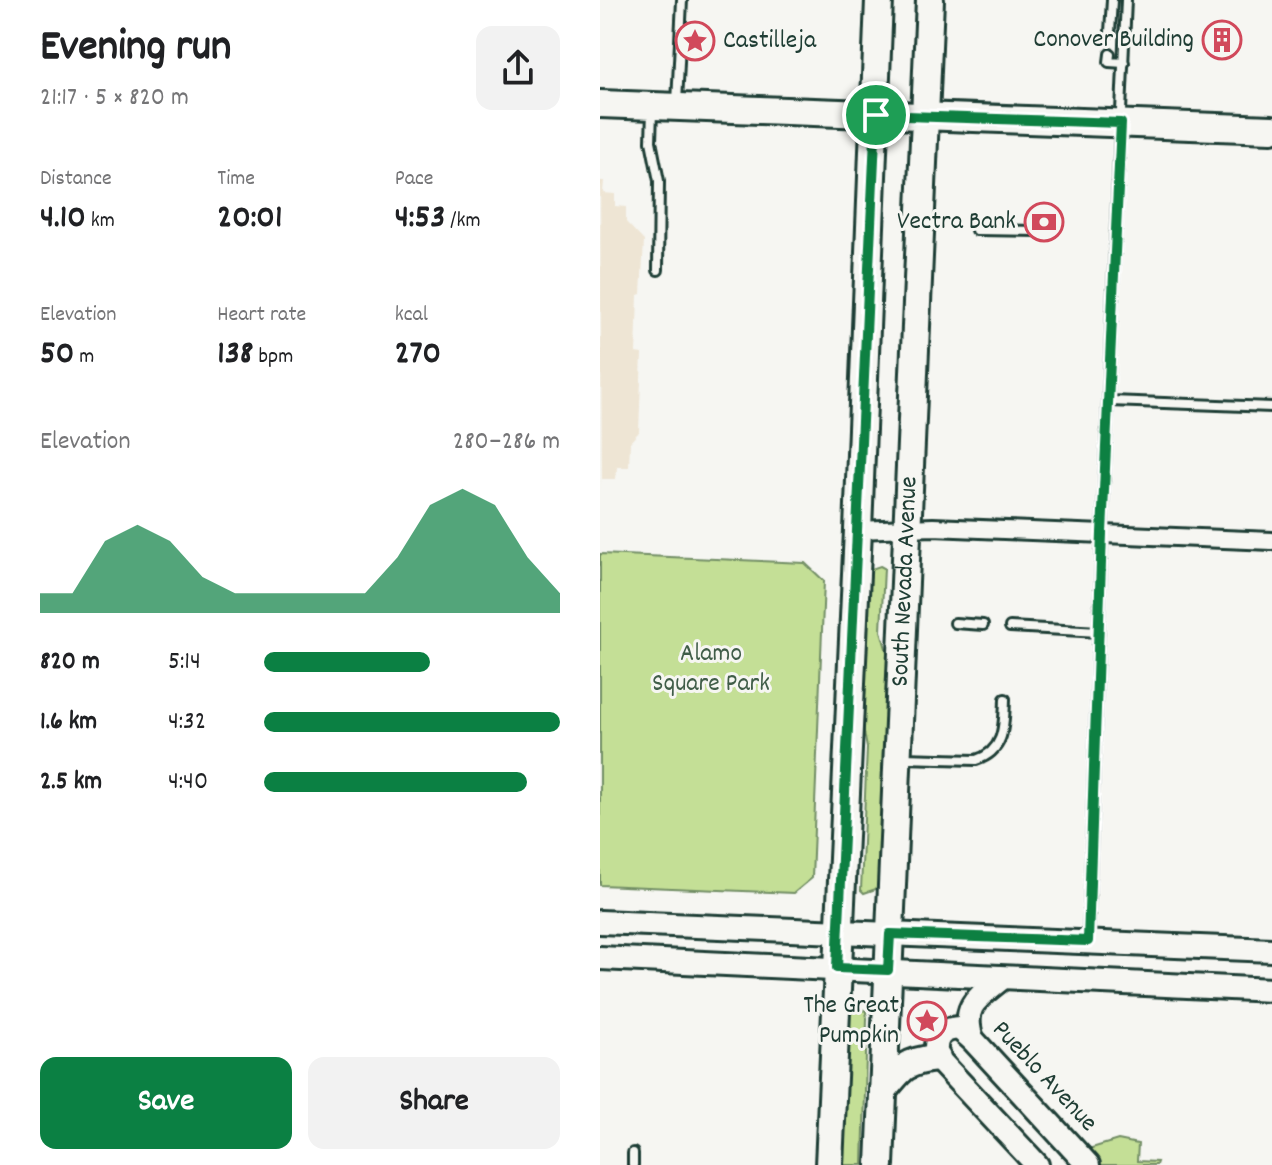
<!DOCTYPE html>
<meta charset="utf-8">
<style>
:root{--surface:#fff;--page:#f2f2f2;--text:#202124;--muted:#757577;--accent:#0b8043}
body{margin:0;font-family:Dekko,sans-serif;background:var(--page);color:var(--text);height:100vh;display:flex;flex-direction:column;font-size:30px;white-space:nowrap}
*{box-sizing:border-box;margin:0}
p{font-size:26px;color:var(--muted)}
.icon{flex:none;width:44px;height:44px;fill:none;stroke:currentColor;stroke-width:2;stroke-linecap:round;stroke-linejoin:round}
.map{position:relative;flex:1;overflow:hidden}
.drawer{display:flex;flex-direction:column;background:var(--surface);width:600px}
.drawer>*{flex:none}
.pin{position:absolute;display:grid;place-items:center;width:68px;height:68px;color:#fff;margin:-34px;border:4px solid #fff;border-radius:50%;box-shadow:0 2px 8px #0007}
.round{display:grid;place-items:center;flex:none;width:84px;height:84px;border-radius:16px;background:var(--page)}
.headline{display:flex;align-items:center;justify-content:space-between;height:136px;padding:0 40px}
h1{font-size:44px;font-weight:800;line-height:60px}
.metrics{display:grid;grid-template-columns:repeat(3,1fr);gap:12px;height:136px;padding:8px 40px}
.metrics div{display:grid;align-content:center}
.metrics b{font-size:34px;font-weight:800}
.metrics small{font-size:22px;font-weight:400}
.metrics p{font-size:22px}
.chart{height:224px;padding:16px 40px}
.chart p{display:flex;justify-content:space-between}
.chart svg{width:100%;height:144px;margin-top:8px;fill:var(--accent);opacity:.7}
.button{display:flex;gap:16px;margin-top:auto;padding:16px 40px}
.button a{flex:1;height:92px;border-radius:16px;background:var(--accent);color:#fff;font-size:32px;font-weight:800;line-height:92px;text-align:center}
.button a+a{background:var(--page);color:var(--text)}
ul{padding:0 40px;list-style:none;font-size:26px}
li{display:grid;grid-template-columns:128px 96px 1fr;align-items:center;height:60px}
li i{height:20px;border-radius:10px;background:var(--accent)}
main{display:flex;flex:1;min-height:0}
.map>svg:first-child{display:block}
</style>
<main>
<section class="drawer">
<div class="headline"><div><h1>Evening run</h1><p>21:17 · 5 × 820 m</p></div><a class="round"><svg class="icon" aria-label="share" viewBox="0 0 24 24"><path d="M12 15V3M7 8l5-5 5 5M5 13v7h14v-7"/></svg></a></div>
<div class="metrics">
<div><p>Distance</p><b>4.10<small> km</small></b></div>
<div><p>Time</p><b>20:01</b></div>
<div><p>Pace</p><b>4:53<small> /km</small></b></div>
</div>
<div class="metrics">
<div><p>Elevation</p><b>50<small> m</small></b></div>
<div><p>Heart rate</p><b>138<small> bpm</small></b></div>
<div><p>kcal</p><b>270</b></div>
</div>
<div class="chart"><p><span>Elevation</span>280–286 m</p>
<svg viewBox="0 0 160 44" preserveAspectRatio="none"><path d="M0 44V38L10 38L20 22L30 17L40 22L50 33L60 38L70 38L80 38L90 38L100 38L110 27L120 11L130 6L140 11L150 27L160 38V44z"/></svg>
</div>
<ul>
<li><b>820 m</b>5:14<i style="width:56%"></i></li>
<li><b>1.6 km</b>4:32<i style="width:100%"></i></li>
<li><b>2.5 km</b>4:40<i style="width:89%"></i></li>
</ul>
<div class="button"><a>Save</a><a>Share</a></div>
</section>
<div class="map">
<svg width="672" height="1165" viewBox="0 0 672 1165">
<rect width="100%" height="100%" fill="#f6f6f2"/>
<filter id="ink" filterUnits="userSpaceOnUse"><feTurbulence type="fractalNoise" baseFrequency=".0125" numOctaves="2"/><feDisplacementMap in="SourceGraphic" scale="16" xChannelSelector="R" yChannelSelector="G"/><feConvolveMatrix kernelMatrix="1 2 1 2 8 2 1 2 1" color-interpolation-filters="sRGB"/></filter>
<g filter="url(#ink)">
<polygon fill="#eee5d4" points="0,181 4,181 3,193 15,194 15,206 26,207 26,222 44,241 41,294 38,295 36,353 42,354 39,432 30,442 29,467 17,467 16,479 2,479 2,491"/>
<g fill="#c4df96" stroke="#728e65" stroke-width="2">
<polygon points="0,554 205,563 224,581 212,878 194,893 0,885"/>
<polygon points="280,566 284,568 281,631 289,659 279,883 276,889 264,893 261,890 267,748 261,716 267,573 271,569"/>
<polygon points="259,1008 266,1011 267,1018 263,1165 238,1165 244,1018"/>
<polygon points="518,1140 538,1144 537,1161 557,1162 556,1165 498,1165 485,1150"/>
</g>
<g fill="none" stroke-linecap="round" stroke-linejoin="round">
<defs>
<g id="service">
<polyline points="510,32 512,0"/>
<polyline points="510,54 509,62 524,63"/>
<polyline points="77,103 82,0"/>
<polyline points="52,111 51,141 59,181 58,270"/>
<polyline points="376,230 439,231"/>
<polyline points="510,401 672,407"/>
<polyline points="355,623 383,625"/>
<polyline points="410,627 499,632"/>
<path d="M 302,758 L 376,760 C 405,751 404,726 405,699"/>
<polyline points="488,941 502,533 526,0"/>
<polyline points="33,1165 33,1153"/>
</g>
<polyline id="minor" points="258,530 333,527 672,541"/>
<g id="tertiary">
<polyline points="0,922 672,950"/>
<polyline points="0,958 672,990"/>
<path d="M 372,1039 C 361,1005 378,998 402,978"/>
<path d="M 437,1165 L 337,1058 C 333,1039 340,1029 359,1028 L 372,1039 L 488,1165"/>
</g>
<g id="primary">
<polyline points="0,104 672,129"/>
<path d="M 283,1091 C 301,1068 306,1061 337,1058"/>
<polyline points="229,1165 258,530 279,0"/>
<path id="s1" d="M 280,1165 L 330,0"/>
</g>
</defs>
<use href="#service" stroke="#1f3d34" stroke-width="14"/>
<use href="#minor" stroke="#1f3d34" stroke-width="22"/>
<use href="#tertiary" stroke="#1f3d34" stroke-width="28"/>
<use href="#primary" stroke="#1f3d34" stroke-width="32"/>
<use href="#service" stroke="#f6f6f2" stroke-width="8"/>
<use href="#minor" stroke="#f6f6f2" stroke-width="16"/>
<use href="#tertiary" stroke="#f6f6f2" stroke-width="22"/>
<use href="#primary" stroke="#f6f6f2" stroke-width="26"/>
</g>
</g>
<g fill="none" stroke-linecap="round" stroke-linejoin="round" filter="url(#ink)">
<defs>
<polygon id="route" points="276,115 521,123 502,533 488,941 290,934 288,970 237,968"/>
</defs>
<use href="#route" stroke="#fff" stroke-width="16"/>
<use href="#route" stroke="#0b8043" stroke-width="10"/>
</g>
<defs>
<symbol id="building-ring" viewBox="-11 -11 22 22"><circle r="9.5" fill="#f6f6f2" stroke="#d1495b" stroke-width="1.5"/><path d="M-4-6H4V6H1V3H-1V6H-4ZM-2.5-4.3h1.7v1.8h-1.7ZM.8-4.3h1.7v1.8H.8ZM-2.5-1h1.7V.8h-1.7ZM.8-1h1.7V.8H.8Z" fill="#d1495b"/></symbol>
<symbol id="sight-ring" viewBox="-11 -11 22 22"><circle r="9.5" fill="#f6f6f2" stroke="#d1495b" stroke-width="1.5"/><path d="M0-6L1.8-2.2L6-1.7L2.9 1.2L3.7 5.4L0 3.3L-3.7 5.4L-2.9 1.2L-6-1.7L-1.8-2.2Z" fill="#d1495b"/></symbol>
<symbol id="bank-ring" viewBox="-11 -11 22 22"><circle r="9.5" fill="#f6f6f2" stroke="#d1495b" stroke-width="1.5"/><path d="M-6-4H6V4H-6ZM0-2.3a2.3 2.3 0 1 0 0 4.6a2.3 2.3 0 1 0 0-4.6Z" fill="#d1495b"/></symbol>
</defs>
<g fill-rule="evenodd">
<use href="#building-ring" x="600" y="18" width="44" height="44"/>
<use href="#sight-ring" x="73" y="19" width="44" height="44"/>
<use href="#bank-ring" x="422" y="200" width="44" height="44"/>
<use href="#sight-ring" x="305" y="999" width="44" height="44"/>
</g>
<g text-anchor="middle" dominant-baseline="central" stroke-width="6" stroke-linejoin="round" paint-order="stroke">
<g font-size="26" fill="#1f3d34" stroke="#f6f6f2" text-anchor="end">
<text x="594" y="40">Conover Building</text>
<text x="123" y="41" text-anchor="start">Castilleja</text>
<text x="416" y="222">Vectra Bank</text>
<text x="299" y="1006">The Great<tspan x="299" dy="30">Pumpkin</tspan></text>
</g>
<g font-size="26" fill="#1f3d34" stroke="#f6f6f2">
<text stroke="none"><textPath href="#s1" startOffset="584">South Nevada Avenue</textPath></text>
<text transform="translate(444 1077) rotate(47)">Pueblo Avenue</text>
</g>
<g font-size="26" fill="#405d48" stroke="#f6f6f2">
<text x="111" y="654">Alamo<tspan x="111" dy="30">Square Park</tspan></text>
</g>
</g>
</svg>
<div class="pin" style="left:276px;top:115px;background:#1e9e55"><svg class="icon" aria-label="arrive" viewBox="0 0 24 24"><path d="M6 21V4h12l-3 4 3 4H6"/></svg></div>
</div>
</main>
